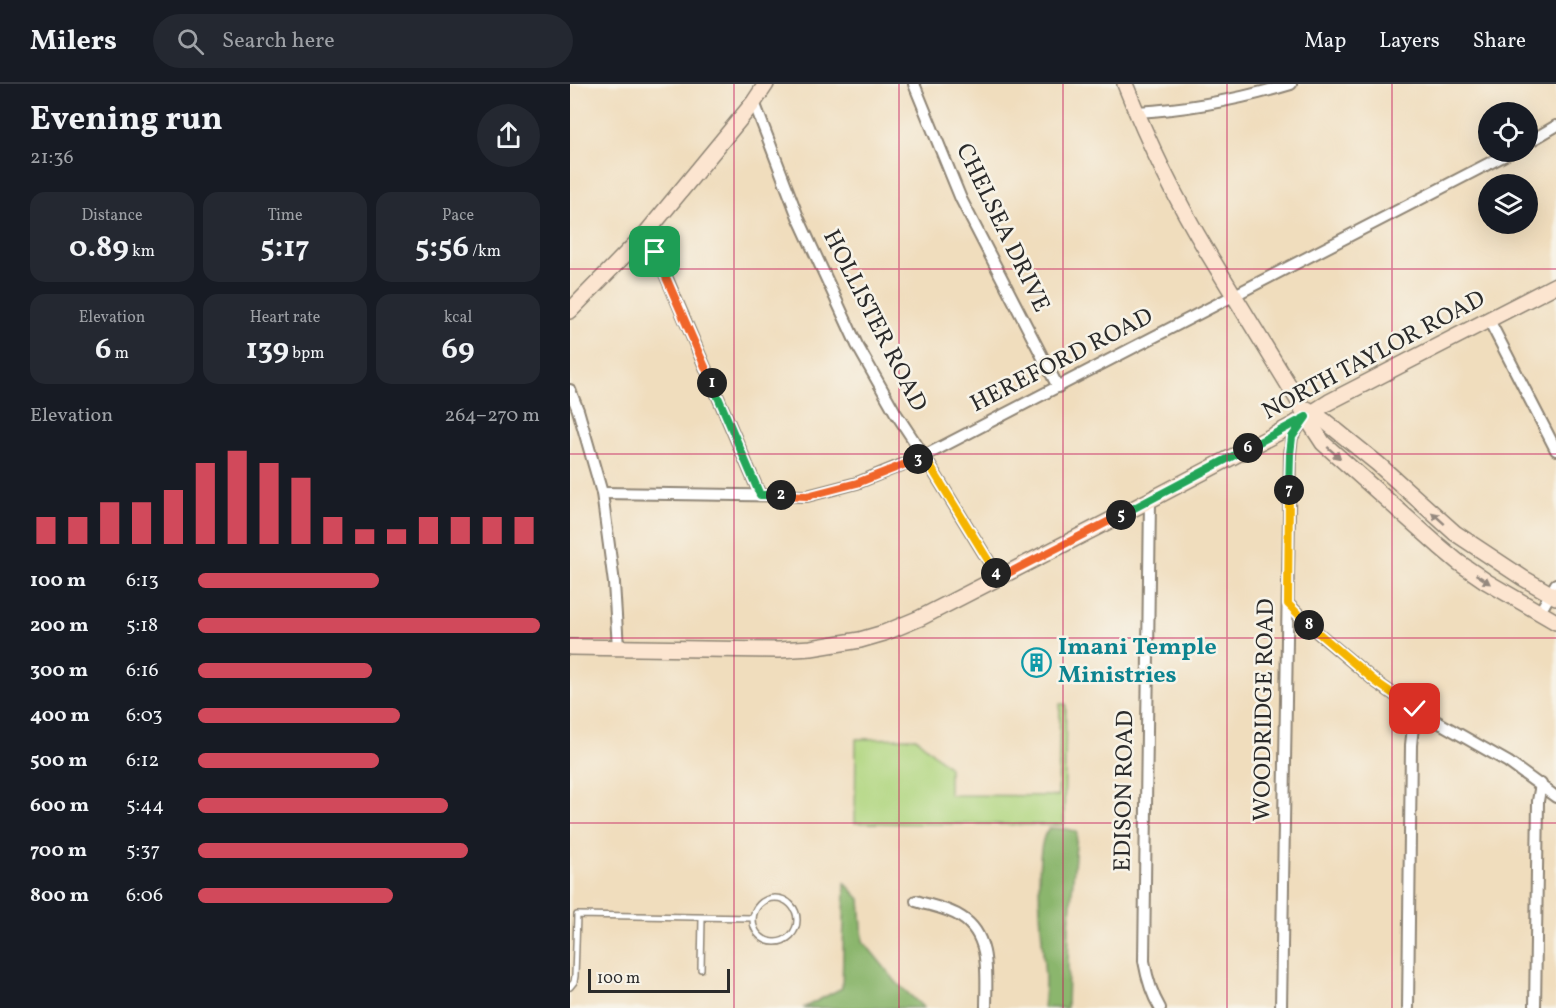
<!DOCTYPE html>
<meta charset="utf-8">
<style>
:root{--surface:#171b24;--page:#242831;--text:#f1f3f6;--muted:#9ea1a6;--line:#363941;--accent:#d1495b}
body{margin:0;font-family:Vollkorn,serif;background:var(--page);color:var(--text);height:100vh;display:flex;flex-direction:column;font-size:22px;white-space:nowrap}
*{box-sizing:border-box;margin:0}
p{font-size:20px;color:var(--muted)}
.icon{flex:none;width:33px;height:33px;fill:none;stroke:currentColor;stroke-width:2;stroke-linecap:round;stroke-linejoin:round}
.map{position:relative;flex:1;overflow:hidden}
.panel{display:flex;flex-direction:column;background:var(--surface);width:570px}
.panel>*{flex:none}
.buttons{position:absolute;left:908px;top:18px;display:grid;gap:12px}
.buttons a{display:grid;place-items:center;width:60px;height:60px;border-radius:50%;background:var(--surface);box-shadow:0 6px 24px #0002;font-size:30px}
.scale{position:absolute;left:18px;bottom:15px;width:142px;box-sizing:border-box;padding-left:6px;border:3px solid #2b2b2b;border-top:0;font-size:16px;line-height:21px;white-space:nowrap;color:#2b2b2b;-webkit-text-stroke:4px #f7f3e8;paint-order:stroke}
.pin{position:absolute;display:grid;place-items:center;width:51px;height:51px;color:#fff;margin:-26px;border-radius:12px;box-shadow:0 3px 9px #0006}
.km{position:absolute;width:30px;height:30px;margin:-15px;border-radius:50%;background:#222;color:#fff;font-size:16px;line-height:30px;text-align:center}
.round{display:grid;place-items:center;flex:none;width:63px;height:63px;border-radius:32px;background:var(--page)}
.headline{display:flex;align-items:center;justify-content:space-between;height:102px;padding:0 30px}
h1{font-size:33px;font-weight:700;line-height:45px}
.stats{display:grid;grid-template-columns:repeat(3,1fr);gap:9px;height:102px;padding:6px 30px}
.stats div{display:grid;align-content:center;border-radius:15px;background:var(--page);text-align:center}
.stats b{font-size:30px;font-weight:700}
.stats small{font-size:16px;font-weight:400}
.stats p{font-size:16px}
.chart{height:168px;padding:12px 30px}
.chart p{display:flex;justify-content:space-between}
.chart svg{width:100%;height:108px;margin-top:6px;stroke:var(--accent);stroke-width:6}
ul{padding:0 30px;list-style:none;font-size:20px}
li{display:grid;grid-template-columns:96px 72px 1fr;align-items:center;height:45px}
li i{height:15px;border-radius:8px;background:var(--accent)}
header{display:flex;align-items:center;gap:36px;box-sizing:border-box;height:84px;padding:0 30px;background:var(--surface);border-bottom:2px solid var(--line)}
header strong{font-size:28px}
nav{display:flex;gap:33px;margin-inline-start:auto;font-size:21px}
.search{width:420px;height:54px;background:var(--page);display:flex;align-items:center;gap:15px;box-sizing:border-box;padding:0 21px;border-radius:33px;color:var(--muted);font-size:22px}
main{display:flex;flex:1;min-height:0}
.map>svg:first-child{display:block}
</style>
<header>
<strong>Milers</strong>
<div class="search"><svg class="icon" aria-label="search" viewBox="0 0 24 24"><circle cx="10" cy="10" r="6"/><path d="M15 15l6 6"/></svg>Search here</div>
<nav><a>Map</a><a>Layers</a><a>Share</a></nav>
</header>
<main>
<section class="panel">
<div class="headline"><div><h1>Evening run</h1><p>21:36</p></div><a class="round"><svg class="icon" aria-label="share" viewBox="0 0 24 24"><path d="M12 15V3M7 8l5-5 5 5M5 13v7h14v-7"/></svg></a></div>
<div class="stats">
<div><p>Distance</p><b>0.89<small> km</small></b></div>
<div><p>Time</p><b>5:17</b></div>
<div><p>Pace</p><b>5:56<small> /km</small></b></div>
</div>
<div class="stats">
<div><p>Elevation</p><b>6<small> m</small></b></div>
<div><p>Heart rate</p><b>139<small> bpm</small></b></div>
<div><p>kcal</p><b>69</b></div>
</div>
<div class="chart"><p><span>Elevation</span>264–270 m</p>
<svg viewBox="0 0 160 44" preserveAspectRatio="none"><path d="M5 44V33M15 44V33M25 44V27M35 44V27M45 44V22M55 44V11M65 44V6M75 44V11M85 44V17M95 44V33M105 44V38M115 44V38M125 44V33M135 44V33M145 44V33M155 44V33"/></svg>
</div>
<ul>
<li><b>100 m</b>6:13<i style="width:53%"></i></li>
<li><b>200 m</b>5:18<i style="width:100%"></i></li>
<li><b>300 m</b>6:16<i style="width:51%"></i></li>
<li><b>400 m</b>6:03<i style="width:59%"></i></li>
<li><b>500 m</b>6:12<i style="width:53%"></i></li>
<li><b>600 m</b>5:44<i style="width:73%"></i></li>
<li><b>700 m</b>5:37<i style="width:79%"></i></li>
<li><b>800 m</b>6:06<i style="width:57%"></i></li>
</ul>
</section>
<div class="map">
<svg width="986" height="924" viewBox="0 0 986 924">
<rect width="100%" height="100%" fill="#f7f3e8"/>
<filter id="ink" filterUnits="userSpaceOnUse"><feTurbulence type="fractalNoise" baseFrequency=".0167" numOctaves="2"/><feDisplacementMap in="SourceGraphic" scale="12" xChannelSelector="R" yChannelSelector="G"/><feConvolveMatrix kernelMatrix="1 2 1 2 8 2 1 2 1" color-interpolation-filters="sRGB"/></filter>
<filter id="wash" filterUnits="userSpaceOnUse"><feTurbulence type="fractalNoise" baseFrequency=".008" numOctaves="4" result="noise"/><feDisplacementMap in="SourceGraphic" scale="24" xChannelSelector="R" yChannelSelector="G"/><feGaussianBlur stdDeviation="1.35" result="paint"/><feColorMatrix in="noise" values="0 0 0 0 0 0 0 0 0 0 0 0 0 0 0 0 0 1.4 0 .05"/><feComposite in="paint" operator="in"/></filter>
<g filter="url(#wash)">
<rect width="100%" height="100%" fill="#f0ddbd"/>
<polygon fill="#afd57e" stroke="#6d8054" stroke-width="1.5" points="490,620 496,620 494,741 285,739 286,655 346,654 379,683 379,711 488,712"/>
<g fill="#8bb66d" stroke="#5b704c" stroke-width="1.5">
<path d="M 479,744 L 497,745 L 507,748 L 499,844 L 497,924 L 473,924 C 474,915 475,905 475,896 C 474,867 460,763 479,744 Z"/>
<polygon points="275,799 290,815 293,857 327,899 354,924 233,924 272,904"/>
</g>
</g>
<g filter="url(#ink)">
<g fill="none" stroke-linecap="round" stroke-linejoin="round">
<defs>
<g id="lane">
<circle cx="205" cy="836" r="22"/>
<polyline points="131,885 132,834"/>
<polyline points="0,903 4,898 5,892 7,831 182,834"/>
</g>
<g id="street">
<polyline points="344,0 391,115 488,303"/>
<polyline points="184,18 228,133 287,261 325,328 354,372 429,494"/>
<path d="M 567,28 C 619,25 671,15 721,0"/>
<polyline points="957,59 986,42"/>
<polyline points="77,148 190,411"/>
<polyline points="919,236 986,366"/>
<polyline points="0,306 8,326 32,409 44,499 48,564"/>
<polyline points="32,409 237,412 287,399 354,372 941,68"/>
<path d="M 580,416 L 574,877 C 577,894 581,909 590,924"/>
<polyline points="718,520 748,549 806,598 845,625 938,678 986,713"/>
<polyline points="970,528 986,500"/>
<path d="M 346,817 C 361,822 378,824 391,833 C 422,852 416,893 416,924"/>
<polyline points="711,924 720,370 722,353 732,338"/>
<polyline points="838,924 841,661 845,625"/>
<polyline points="965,924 968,717 971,700"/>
</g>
<g id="secondary">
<path d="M 555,0 C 578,58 606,116 638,169 C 668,219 699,268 729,318 L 736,333 L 753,359 L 869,462 L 888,478 L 917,498 L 986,538"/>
<polyline points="0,227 77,148 184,18 196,0"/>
<polyline points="737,325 756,338 808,380 885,449 953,494 986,513"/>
<polyline points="0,563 209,566 241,564 290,556 314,549 350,534 580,416 721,342 759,318 986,201"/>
</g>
</defs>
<use href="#lane" stroke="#8e8474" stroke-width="8"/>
<use href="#street" stroke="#8e8474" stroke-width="14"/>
<use href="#secondary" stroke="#8e8474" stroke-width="18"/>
<use href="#lane" stroke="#fff" stroke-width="5"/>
<use href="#street" stroke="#fff" stroke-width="10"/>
<use href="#secondary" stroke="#fce5d0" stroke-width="15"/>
</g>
<defs><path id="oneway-solid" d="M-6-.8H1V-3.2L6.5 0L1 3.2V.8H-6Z" transform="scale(1.5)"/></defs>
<g fill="#94887e">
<use href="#oneway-solid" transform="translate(764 369) rotate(42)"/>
<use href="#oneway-solid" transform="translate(868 434) rotate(-138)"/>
<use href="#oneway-solid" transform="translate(913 495) rotate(34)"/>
</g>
</g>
<g fill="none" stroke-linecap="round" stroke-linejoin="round" filter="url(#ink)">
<defs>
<polyline id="split-1" points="85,168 142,299"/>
<polyline id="split-2" points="142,299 190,411 211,411"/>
<polyline id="split-3" points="211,411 237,412 287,399 348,375"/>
<polyline id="split-4" points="348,375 354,372 426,489"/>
<polyline id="split-5" points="426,489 429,494 551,431"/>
<polyline id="split-6" points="551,431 678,364"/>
<polyline id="split-7" points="678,364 736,333 722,353 720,370 719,406"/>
<polyline id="split-8" points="719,406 718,520 739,541"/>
<polyline id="split-9" points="739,541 806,598 845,625"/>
</defs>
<use href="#split-1" stroke="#fff" stroke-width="12"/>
<use href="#split-2" stroke="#fff" stroke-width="12"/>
<use href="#split-3" stroke="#fff" stroke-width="12"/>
<use href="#split-4" stroke="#fff" stroke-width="12"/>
<use href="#split-5" stroke="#fff" stroke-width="12"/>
<use href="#split-6" stroke="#fff" stroke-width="12"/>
<use href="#split-7" stroke="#fff" stroke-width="12"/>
<use href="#split-8" stroke="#fff" stroke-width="12"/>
<use href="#split-9" stroke="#fff" stroke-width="12"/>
<use href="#split-1" stroke="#f0652b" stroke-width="8"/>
<use href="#split-2" stroke="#22a559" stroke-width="8"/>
<use href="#split-3" stroke="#f0652b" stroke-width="8"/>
<use href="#split-4" stroke="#f5b400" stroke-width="8"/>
<use href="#split-5" stroke="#f0652b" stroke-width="8"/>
<use href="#split-6" stroke="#22a559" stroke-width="8"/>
<use href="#split-7" stroke="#22a559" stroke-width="8"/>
<use href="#split-8" stroke="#f5b400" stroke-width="8"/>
<use href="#split-9" stroke="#f5b400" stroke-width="8"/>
</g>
<path fill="none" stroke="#c2185b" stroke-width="1.5" stroke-opacity="0.55" d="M 164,0 L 164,924M 329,0 L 329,924M 493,0 L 493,924M 657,0 L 657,924M 822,0 L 822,924M 0,185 L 986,185M 0,370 L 986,370M 0,554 L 986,554M 0,739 L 986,739"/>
<defs>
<symbol id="building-ring" viewBox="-11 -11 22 22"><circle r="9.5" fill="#f7f3e8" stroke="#0f9aa8" stroke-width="1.5"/><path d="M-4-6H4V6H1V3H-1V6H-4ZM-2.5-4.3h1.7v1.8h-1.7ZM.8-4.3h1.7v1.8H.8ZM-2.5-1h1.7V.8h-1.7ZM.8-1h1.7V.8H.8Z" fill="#0f9aa8"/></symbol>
</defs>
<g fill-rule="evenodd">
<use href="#building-ring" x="450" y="562" width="33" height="33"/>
</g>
<g text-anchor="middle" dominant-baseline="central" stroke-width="5" stroke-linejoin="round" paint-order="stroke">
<g font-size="24" fill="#2b2b2b" stroke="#f7f3e8">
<text transform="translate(432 144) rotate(64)">CHELSEA DRIVE</text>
<text transform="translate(304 237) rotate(63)">HOLLISTER ROAD</text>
<text transform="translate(804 272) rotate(-28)">NORTH TAYLOR ROAD</text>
<text transform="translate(492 277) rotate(-27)">HEREFORD ROAD</text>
<text transform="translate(695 626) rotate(-89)">WOODRIDGE ROAD</text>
<text transform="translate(555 707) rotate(-89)">EDISON ROAD</text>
</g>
<g font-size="24" font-weight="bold" fill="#0d838f" stroke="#f7f3e8" text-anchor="start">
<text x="488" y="564">Imani Temple<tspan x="488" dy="28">Ministries</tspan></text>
</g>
</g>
</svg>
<div class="buttons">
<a><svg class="icon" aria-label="locate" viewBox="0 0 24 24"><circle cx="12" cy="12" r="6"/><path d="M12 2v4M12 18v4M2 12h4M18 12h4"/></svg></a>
<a><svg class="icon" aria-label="layers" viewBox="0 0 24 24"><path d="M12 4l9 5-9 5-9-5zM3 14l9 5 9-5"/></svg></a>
</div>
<div class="scale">100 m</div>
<div class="pin" style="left:85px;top:168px;background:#1e9e55"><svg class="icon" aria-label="arrive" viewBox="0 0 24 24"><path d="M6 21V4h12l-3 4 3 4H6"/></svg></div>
<div class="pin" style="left:845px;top:625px;background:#d93025"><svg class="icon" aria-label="check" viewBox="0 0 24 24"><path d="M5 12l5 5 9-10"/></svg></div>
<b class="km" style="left:142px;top:299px">1</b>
<b class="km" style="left:211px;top:411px">2</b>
<b class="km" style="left:348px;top:375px">3</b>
<b class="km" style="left:426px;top:489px">4</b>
<b class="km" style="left:551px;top:431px">5</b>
<b class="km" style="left:678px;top:364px">6</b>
<b class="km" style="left:719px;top:406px">7</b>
<b class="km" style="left:739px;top:541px">8</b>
</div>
</main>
